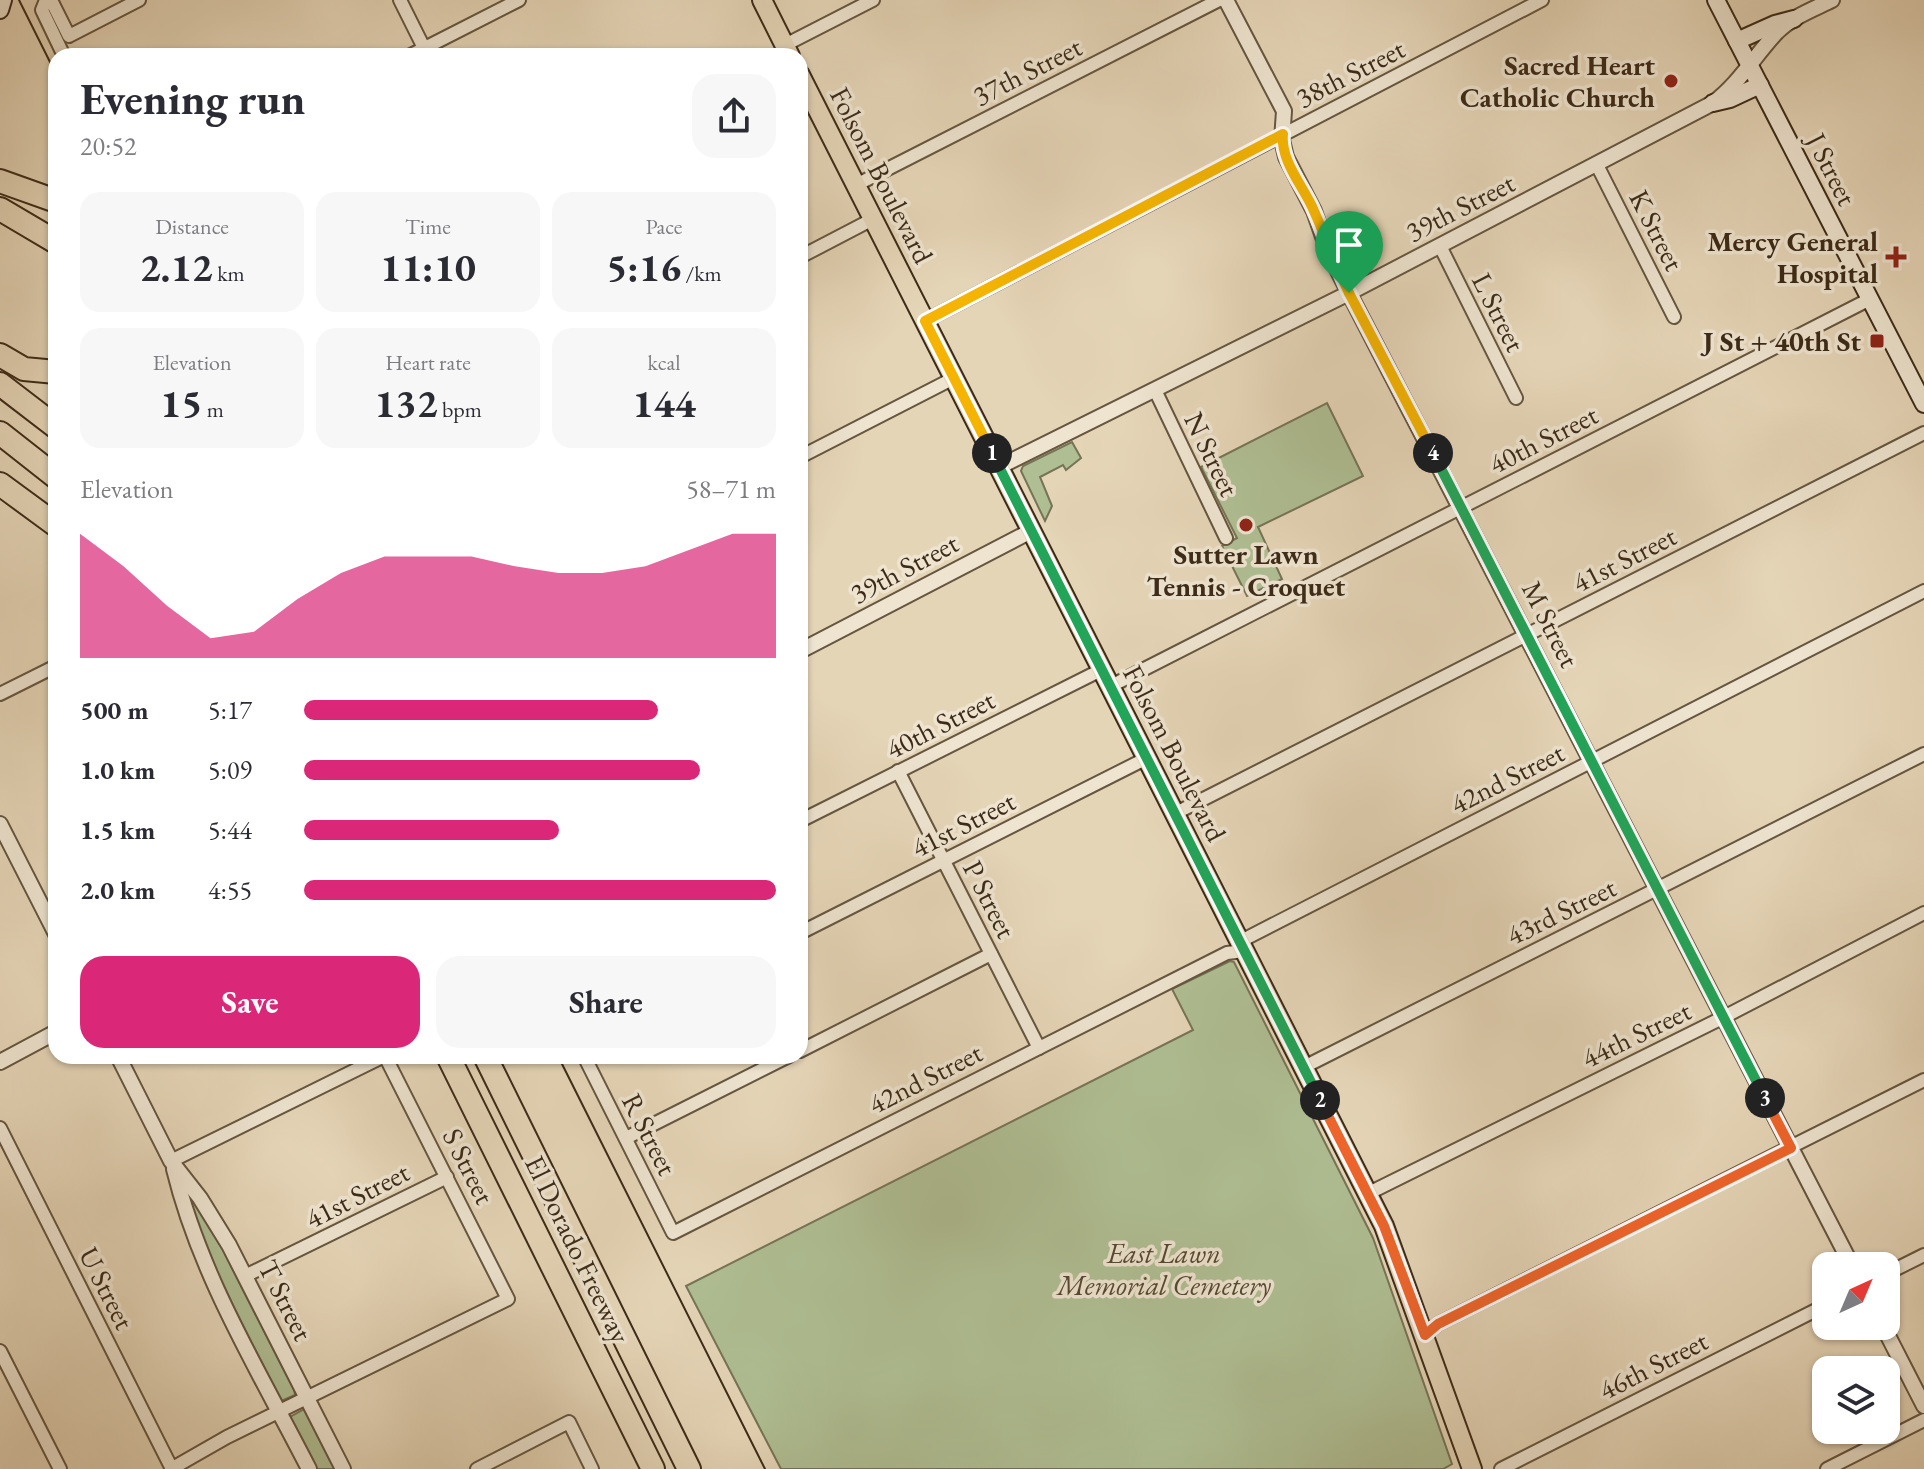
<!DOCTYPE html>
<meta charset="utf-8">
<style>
:root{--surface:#fff;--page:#f7f7f7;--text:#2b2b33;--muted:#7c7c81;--accent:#db2777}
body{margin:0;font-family:"EB Garamond",serif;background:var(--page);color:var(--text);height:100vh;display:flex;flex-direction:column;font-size:30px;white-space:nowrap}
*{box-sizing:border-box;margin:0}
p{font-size:26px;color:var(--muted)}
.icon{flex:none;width:44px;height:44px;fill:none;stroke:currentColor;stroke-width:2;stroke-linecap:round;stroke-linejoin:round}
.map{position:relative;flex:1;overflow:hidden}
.sheet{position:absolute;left:48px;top:48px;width:760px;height:1016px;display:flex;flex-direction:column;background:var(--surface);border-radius:24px;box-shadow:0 2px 6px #0004}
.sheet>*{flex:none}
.needle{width:52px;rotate:44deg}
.buttons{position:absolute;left:1812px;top:1252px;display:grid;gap:16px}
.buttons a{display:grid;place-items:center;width:88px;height:88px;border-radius:16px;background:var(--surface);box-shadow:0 2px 6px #0004;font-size:40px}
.pin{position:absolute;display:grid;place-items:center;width:68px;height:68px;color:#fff;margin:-82px -34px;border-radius:50% 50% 50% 0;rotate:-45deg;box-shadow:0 0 8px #0007}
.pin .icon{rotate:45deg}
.km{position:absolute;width:40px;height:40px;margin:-20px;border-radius:50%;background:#222;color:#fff;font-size:22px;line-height:40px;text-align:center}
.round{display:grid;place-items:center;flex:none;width:84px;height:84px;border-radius:24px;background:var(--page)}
.headline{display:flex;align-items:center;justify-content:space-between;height:136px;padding:0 32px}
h1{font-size:44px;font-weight:700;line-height:60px}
.metrics{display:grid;grid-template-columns:repeat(3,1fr);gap:12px;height:136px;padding:8px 32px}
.metrics div{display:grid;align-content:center;border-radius:20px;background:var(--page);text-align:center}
.metrics b{font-size:40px;font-weight:700}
.metrics small{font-size:22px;font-weight:400}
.metrics p{font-size:22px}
.chart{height:224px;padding:16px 32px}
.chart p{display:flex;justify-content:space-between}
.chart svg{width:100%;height:144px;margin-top:8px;fill:var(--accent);opacity:.7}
.primary-button{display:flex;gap:16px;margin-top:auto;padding:16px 32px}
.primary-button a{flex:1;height:92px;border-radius:24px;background:var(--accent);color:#fff;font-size:32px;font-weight:700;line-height:92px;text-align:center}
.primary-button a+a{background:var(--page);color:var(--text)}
ul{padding:0 32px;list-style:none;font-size:26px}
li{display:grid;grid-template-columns:128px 96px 1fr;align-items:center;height:60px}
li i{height:20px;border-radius:10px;background:var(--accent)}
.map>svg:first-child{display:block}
</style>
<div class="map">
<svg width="1924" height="1469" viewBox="0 0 1924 1469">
<rect width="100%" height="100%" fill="#e5d5b7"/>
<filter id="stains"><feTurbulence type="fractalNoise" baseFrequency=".0025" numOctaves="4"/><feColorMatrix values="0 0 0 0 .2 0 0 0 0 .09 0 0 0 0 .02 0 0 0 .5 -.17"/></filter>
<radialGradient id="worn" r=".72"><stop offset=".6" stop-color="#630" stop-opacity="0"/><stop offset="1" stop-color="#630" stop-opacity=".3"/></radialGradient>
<g fill="#afbe93" stroke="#767456" stroke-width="2">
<polygon points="1327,403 1363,476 1258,527 1282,579 1247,596 1222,546 1237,538 1201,467"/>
<polygon points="1072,442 1081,458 1066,470 1063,465 1040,477 1052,506 1045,521 1021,471 1023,466"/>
<polygon points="1230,961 1234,962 1373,1238 1452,1464 1443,1469 781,1469 686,1286 1193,1030 1172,989"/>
<polygon points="178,1175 214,1226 292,1375 295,1395 279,1402 208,1263"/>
<polygon points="306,1408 339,1469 312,1469 293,1431 290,1417"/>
</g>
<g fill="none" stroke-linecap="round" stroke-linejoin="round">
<defs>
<g id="minor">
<polyline points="46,0 42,10 64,56"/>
<polyline points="51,0 69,36 139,0"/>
<polyline points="400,0 428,56"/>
<polyline points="785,45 873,0"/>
<polyline points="409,56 519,0"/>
<polyline points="1597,165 1674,317"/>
<polyline points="856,185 1219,0"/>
<polyline points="1440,246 1516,398"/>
<polyline points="800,257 873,219"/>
<polyline points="925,321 1542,0"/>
<polyline points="1155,390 1226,538"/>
<polyline points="800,457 954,378"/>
<polyline points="1109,687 1870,299"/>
<polyline points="0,694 56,666"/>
<polyline points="898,771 1039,1048"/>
<polyline points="1174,814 1924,433"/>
<polyline points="800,821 1101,670"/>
<polyline points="800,933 1147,758"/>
<polyline points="1239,942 1924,591"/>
<polyline points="800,1051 991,954"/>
<polyline points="584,1056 673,1233 1227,953 1244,951"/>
<polyline points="1304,1067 1924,754"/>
<polyline points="0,1128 172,1469"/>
<polyline points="626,1138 789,1056"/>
<polyline points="171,1161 384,1056"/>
<polyline points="1367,1194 1724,1017 1924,913"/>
<polyline points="1886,1274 1924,1255"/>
<polyline points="245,1276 447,1177"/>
<polyline points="1425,1335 1438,1324 1924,1080"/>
<polyline points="0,1351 60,1469"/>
<polyline points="171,1469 227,1437 508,1299 385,1056"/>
<polyline points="477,1469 569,1422 592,1469"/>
<polyline points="1501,1469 1826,1305"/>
<polyline points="1827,1469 1924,1420"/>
</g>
<g id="tertiary">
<polyline points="1226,0 1284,111 1282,140 1286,157 1314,211 1328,251 1349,293 1852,1266"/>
<path d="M 999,467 L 1349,293 L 1713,103 C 1739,84 1755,55 1777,32 C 1792,17 1814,9 1832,0"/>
<polyline points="800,651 1031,531"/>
<polyline points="0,824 56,934"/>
<polyline points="118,1056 171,1161 200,1198 229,1245 343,1469"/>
<polyline points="0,1062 56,1032"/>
<path d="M 174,1169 C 200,1276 259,1371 309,1469"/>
<polyline points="1883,1326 1924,1406"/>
</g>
<g id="secondary">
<polyline points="1716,0 1924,404"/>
<polyline points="0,10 3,0"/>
<polyline points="1737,41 1775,24 1794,19"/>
<polyline points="1713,103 1730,99 1760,85"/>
</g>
<g id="primary">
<polyline points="762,0 790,56"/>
<polyline points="800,75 1384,1226 1472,1469"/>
</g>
<g id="motorway">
<polyline points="0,181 56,201"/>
<polyline points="0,209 56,242"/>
<polyline points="0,355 24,369 56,372"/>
<polyline points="0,384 56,427"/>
<polyline points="0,433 56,477"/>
<polyline points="0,484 56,525"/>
<polyline points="448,1056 653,1469"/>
<polyline points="485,1056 689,1469"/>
</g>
</defs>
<use href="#minor" stroke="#665640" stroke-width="16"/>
<use href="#tertiary" stroke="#665640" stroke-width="18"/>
<use href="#secondary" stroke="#3c2b18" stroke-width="20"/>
<use href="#primary" stroke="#3c2b18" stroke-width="22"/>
<use href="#motorway" stroke="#3c2b18" stroke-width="26"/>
<use href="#minor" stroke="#eee4d0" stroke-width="12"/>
<use href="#tertiary" stroke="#eee4d0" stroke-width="14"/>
<use href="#secondary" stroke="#eee4d0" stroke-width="16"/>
<use href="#primary" stroke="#e5d5b7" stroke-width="18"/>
<use href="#motorway" stroke="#e5d5b7" stroke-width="22"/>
<g stroke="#3c2b18" stroke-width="2">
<polyline points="19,0 56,74"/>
<polyline points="558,1056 765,1469"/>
</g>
</g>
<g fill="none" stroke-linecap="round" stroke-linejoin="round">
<defs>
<path id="split-1" d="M 992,453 L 925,321 L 1283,134 C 1280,161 1304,187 1314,211 C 1326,238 1336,266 1349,293"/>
<polyline id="split-2" points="992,453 1320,1100"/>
<polyline id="split-3" points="1320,1100 1384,1226 1425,1335 1438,1324 1791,1148 1765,1098"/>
<polyline id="split-4" points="1433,453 1765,1098"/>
<polyline id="split-5" points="1349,293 1433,453"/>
</defs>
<use href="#split-1" stroke="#fff" stroke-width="16"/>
<use href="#split-2" stroke="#fff" stroke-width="16"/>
<use href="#split-3" stroke="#fff" stroke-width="16"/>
<use href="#split-4" stroke="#fff" stroke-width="16"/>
<use href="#split-5" stroke="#fff" stroke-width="16"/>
<use href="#split-1" stroke="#f5b400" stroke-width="10"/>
<use href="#split-2" stroke="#22a559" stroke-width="10"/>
<use href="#split-3" stroke="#f0652b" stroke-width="10"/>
<use href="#split-4" stroke="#22a559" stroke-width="10"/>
<use href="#split-5" stroke="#f5b400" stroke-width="10"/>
</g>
<g fill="#8f2418" stroke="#eee4d0" stroke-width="3">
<circle cx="1671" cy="81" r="8"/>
<path d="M1892 245h8v8h8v8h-8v8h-8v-8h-8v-8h8z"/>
<rect x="1869" y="333" width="16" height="16" rx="4"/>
<circle cx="1246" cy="525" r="8"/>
</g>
<g text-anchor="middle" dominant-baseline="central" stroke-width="7" stroke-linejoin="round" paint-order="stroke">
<g font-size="28" font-weight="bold" fill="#3c2b18" stroke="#eee4d0" text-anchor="end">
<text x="1655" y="65">Sacred Heart<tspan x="1655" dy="32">Catholic Church</tspan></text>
<text x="1878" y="241">Mercy General<tspan x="1878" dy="32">Hospital</tspan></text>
<text x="1861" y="341">J St + 40th St</text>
<text x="1246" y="554" text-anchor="middle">Sutter Lawn<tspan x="1246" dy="32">Tennis - Croquet</tspan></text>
</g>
<g font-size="28" fill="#3c2b18" stroke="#eee4d0">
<text transform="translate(1027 71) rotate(-27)">37th Street</text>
<text transform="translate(1350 73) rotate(-27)">38th Street</text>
<text transform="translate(1832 169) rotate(63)">J Street</text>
<text transform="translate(882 175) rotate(63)">Folsom Boulevard</text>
<text transform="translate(1460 207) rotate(-27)">39th Street</text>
<text transform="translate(1657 230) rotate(63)">K Street</text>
<text transform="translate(1499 312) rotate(63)">L Street</text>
<text transform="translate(1543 439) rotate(-27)">40th Street</text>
<text transform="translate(1212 454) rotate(64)">N Street</text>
<text transform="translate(1624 559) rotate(-27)">41st Street</text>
<text transform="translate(904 568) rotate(-28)">39th Street</text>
<text transform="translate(1551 624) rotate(63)">M Street</text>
<text transform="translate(940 724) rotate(-27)">40th Street</text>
<text transform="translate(1175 753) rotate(63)">Folsom Boulevard</text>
<text transform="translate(1507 778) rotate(-27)">42nd Street</text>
<text transform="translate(963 824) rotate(-27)">41st Street</text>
<text transform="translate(990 899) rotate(63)">P Street</text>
<text transform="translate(1561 911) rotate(-26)">43rd Street</text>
<text transform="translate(1636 1034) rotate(-26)">44th Street</text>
<text transform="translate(925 1078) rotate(-27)">42nd Street</text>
<text transform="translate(650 1134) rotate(63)">R Street</text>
<text transform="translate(469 1166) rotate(63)">S Street</text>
<text transform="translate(357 1195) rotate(-27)">41st Street</text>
<text transform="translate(578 1249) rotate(64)">El Dorado Freeway</text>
<text transform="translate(107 1288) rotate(63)">U Street</text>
<text transform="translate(286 1300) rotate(63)">T Street</text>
<text transform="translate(1653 1365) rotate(-27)">46th Street</text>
</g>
<g font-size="28" font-style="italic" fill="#534831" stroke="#eee4d0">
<text x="1164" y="1253">East Lawn<tspan x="1164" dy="32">Memorial Cemetery</tspan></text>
</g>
</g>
<rect width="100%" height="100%" filter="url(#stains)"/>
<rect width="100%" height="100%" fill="url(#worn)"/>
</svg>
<div class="buttons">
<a><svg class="needle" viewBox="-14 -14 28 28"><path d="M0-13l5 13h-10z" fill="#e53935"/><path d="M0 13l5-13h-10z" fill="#7c7c81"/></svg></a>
<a><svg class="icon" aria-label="layers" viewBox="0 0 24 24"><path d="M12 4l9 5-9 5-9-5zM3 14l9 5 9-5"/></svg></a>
</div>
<div class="pin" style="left:1349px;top:293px;background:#1e9e55"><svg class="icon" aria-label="arrive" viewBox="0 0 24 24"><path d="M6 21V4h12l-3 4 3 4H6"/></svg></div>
<b class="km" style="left:992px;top:453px">1</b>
<b class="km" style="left:1320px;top:1100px">2</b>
<b class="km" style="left:1765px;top:1098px">3</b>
<b class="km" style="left:1433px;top:453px">4</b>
<section class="sheet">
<div class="headline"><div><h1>Evening run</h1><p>20:52</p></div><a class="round"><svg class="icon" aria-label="share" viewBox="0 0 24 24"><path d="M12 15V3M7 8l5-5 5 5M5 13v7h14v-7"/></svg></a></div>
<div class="metrics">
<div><p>Distance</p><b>2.12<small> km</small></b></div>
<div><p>Time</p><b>11:10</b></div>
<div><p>Pace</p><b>5:16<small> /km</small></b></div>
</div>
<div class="metrics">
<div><p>Elevation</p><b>15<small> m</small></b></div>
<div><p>Heart rate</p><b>132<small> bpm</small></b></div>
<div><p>kcal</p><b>144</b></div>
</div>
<div class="chart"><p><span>Elevation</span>58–71 m</p>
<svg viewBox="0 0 160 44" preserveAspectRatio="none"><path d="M0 44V6L10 16L20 28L30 38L40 36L50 26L60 18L70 13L80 13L90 13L100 16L110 18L120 18L130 16L140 11L150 6L160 6V44z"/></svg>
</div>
<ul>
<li><b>500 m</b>5:17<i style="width:75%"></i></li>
<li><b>1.0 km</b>5:09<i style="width:84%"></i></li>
<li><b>1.5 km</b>5:44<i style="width:54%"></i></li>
<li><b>2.0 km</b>4:55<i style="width:100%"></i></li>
</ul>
<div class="primary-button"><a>Save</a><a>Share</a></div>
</section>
</div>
